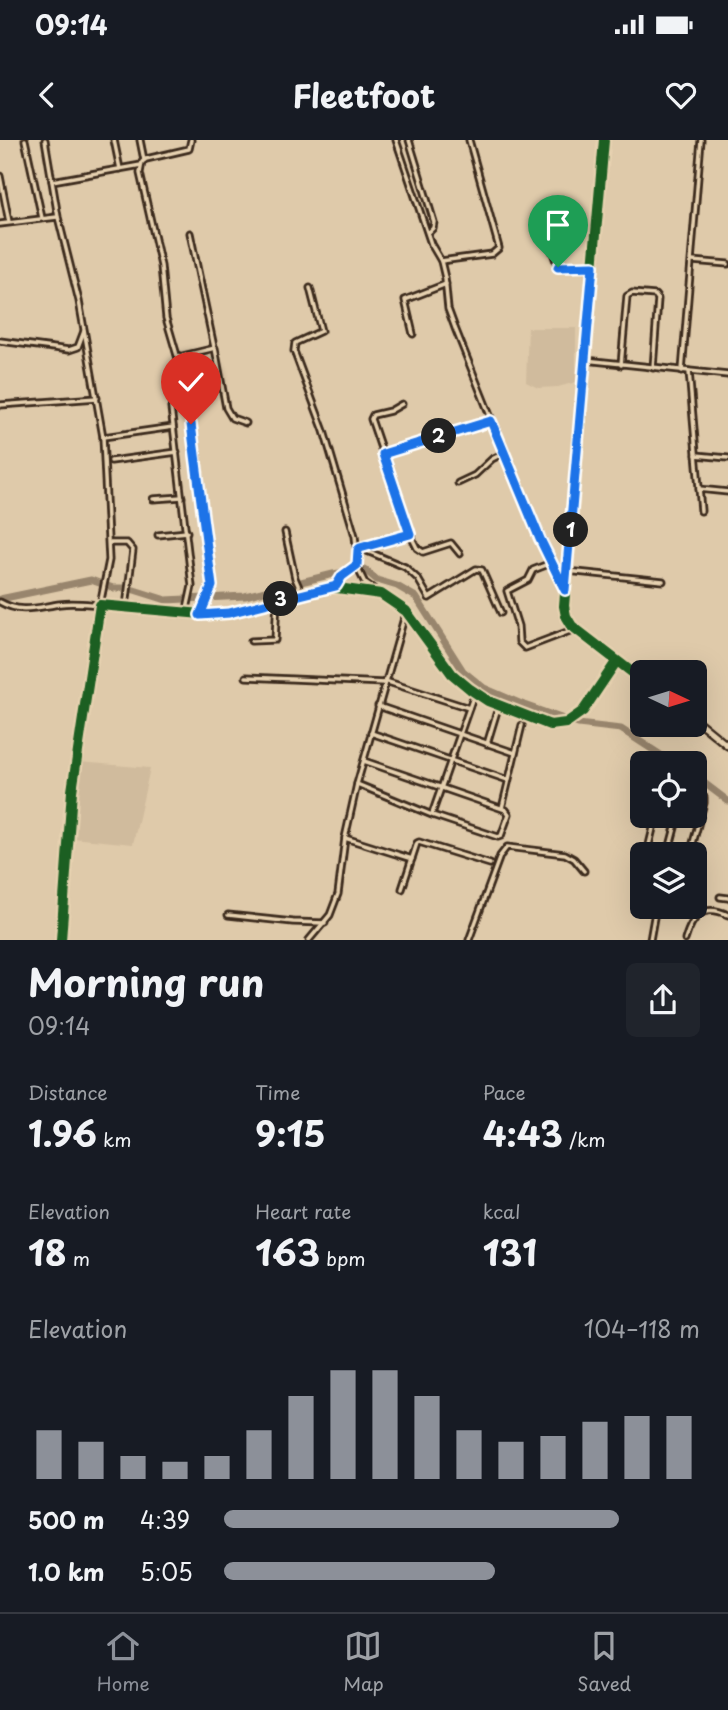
<!DOCTYPE html>
<meta charset="utf-8">
<style>
:root{--surface:#171b24;--page:#20242c;--text:#f1f3f6;--muted:#9ea1a6;--line:#363941;--accent:#8c9099}
body{margin:0;font-family:"Playpen Sans",sans-serif;background:var(--page);color:var(--text);height:100vh;display:flex;flex-direction:column;font-size:26px;white-space:nowrap}
*{box-sizing:border-box;margin:0}
p{font-size:23px;color:var(--muted)}
.icon{flex:none;width:38px;height:38px;fill:none;stroke:currentColor;stroke-width:2;stroke-linecap:round;stroke-linejoin:round}
.map{position:relative;height:800px;overflow:hidden}
.sheet{display:flex;flex-direction:column;background:var(--surface);flex:1}
.sheet>*{flex:none}
.needle{width:46px;rotate:94deg}
.fabs{position:absolute;left:630px;top:520px;display:grid;gap:14px}
.fabs a{display:grid;place-items:center;width:77px;height:77px;border-radius:10px;background:var(--surface);box-shadow:0 7px 28px #0002;font-size:35px}
.pin{position:absolute;display:grid;place-items:center;width:60px;height:60px;color:#fff;margin:-72px -30px;border-radius:50% 50% 50% 0;rotate:-45deg;box-shadow:0 0 7px #0007}
.pin .icon{rotate:45deg}
.km{position:absolute;width:35px;height:35px;margin:-18px;border-radius:50%;background:#222;color:#fff;font-size:19px;line-height:35px;text-align:center}
.round{display:grid;place-items:center;flex:none;width:74px;height:74px;border-radius:10px;background:var(--page)}
.summary{display:flex;align-items:center;justify-content:space-between;height:119px;padding:0 28px}
h1{font-size:38px;font-weight:700;line-height:52px}
.metrics{display:grid;grid-template-columns:repeat(3,1fr);gap:10px;height:119px;padding:7px 28px}
.metrics div{display:grid;align-content:center}
.metrics b{font-size:35px;font-weight:700}
.metrics small{font-size:19px;font-weight:400}
.metrics p{font-size:19px}
.chart{height:196px;padding:14px 28px}
.chart p{display:flex;justify-content:space-between}
.chart svg{width:100%;height:126px;margin-top:7px;stroke:var(--accent);stroke-width:6}
ul{padding:0 28px;list-style:none;font-size:23px}
li{display:grid;grid-template-columns:112px 84px 1fr;align-items:center;height:52px}
li i{height:18px;border-radius:9px;background:var(--accent)}
.status{display:flex;justify-content:space-between;align-items:center;height:49px;padding:0 35px;background:var(--surface);direction:ltr}
.status svg{height:19px;fill:currentColor}
header{display:flex;justify-content:space-between;align-items:center;height:91px;padding:0 28px;background:var(--surface);font-size:32px;font-weight:700}
.tabs{display:flex;justify-content:space-around;align-items:center;height:98px;border-top:2px solid var(--line);background:var(--surface);font-size:19px;color:var(--muted)}
.tabs a{display:grid;justify-items:center;gap:4px}
.tabs .on{color:var(--accent)}
.map>svg:first-child{display:block}
</style>
<div class="status"><b>09:14</b><svg viewBox="0 0 49 12"><path d="M0 12V9h3v3zM5 12V6h3v6zM10 12V3h3v9zM15 12V0h3v12zM26 1h20v11H26zM47 4h2v5h-2z"/></svg></div>
<header><svg class="icon" aria-label="back" viewBox="0 0 24 24"><path d="M15 5l-7 7 7 7"/></svg>Fleetfoot<svg class="icon" aria-label="heart" viewBox="0 0 24 24"><path d="M12 20l-8-8c-3-5 5-10 8-4 3-6 11-1 8 4z"/></svg></header>
<div class="map">
<svg width="728" height="800" viewBox="0 0 728 800">
<rect width="100%" height="100%" fill="#dfcaaa"/>
<filter id="ink" filterUnits="userSpaceOnUse"><feTurbulence type="fractalNoise" baseFrequency=".0143" numOctaves="2"/><feDisplacementMap in="SourceGraphic" scale="14" xChannelSelector="R" yChannelSelector="G"/><feConvolveMatrix kernelMatrix="1 2 1 2 8 2 1 2 1" color-interpolation-filters="sRGB"/></filter>
<g filter="url(#ink)">
<g fill="#d0bb9d">
<polygon points="528,188 576,188 576,242 558,247 538,248 526,242"/>
<polygon points="79,622 150,628 133,704 72,698"/>
</g>
<g fill="none" stroke-linecap="round" stroke-linejoin="round">
<g stroke="#98856d" stroke-width="7">
<polyline points="0,459 91,440 113,448 128,448 166,460 245,456 333,434 364,429 377,440 397,446 416,457 463,531 484,548 524,565 578,584 621,589 673,623"/>
<polyline points="695,636 728,661"/>
</g>
<defs>
<g id="street">
<polyline points="25,0 42,78"/>
<polyline points="114,0 120,29"/>
<polyline points="140,0 144,20"/>
<polyline points="191,0 189,9 146,19 142,22 140,33 161,126 166,178 181,229 199,335 212,446 200,475"/>
<polyline points="396,0 431,104 441,121 445,138 448,169 455,188 521,353 564,448"/>
<polyline points="409,0 434,82 433,88 428,93"/>
<polyline points="0,36 9,82"/>
<polyline points="52,41 141,25"/>
<polyline points="0,84 57,77"/>
<polyline points="190,93 214,207"/>
<polyline points="549,101 558,127 593,126"/>
<polyline points="441,121 492,114 499,108 469,0"/>
<polyline points="692,121 728,124"/>
<polyline points="310,148 321,191 295,203 294,211 324,291 355,396 359,431 365,443 378,452"/>
<polyline points="413,194 405,160 446,144"/>
<polyline points="0,201 69,210 78,207 84,191"/>
<polyline points="178,217 215,208 226,268 232,278 246,283"/>
<polyline points="585,220 728,235"/>
<polyline points="621,225 627,156 632,153 655,155 658,159 653,228"/>
<polyline points="682,231 701,0"/>
<polyline points="689,231 701,371"/>
<polyline points="186,254 175,258 171,268 192,446 186,474"/>
<polyline points="402,264 390,271 373,275 371,279 410,394 417,408 423,412 451,403 460,414"/>
<polyline points="0,265 97,258"/>
<polyline points="103,297 173,287"/>
<polyline points="383,314 491,281"/>
<polyline points="696,315 728,318"/>
<polyline points="111,321 177,312"/>
<polyline points="458,343 475,335 492,319 504,313"/>
<polyline points="699,349 728,352"/>
<polyline points="153,359 182,357"/>
<polyline points="285,392 295,438 302,454"/>
<polyline points="158,395 187,392"/>
<polyline points="109,403 127,403 133,410 126,467"/>
<polyline points="362,407 410,394"/>
<polyline points="360,408 405,427 418,439 429,458 476,429 482,430 501,473"/>
<polyline points="551,423 533,430 528,440 507,451 518,486 519,502 525,508 575,489"/>
<polyline points="567,431 663,441"/>
<polyline points="336,446 339,439 357,425"/>
<path d="M 0,462 C 21,474 38,467 60,464 C 73,462 87,464 100,465 L 109,420 L 103,297 L 79,161 L 58,77 L 45,0"/>
<polyline points="251,501 275,500 277,460"/>
<polyline points="246,537 385,543"/>
<polyline points="385,541 469,568"/>
<polyline points="378,566 515,613"/>
<polyline points="371,593 508,640"/>
<polyline points="487,604 497,571"/>
<polyline points="357,644 432,675 498,697 501,696 509,674 506,670 364,621"/>
<polyline points="502,668 522,585"/>
<polyline points="432,674 473,557"/>
<polyline points="656,676 648,709 659,714"/>
<polyline points="345,698 412,719"/>
<polyline points="668,714 678,676"/>
<polyline points="690,714 704,663 704,657 695,653"/>
<polyline points="695,723 702,724"/>
<polyline points="402,749 417,703 419,702 490,724"/>
<polyline points="720,757 728,758"/>
<polyline points="228,775 293,782 325,783"/>
<polyline points="61,800 72,651 100,465 213,475 229,473 330,447 381,454 406,471 452,534 470,549 488,561 550,585 566,583 583,571 616,522"/>
<polyline points="309,800 330,775 338,754 345,698 357,644 406,471"/>
<polyline points="469,800 500,716 507,707 565,714 574,719 584,731"/>
<polyline points="650,800 656,766"/>
<path d="M 685,800 C 692,776 703,763 728,775"/>
</g>
<g id="secondary">
<polyline points="604,0 564,466 566,476 572,486 642,540"/>
<polyline points="695,579 728,606"/>
</g>
</defs>
<use href="#street" stroke="#3b2a1e" stroke-width="9"/>
<use href="#secondary" stroke="#3b2a1e" stroke-width="10"/>
<use href="#street" stroke="#e6d1b0" stroke-width="3.5"/>
<use href="#secondary" stroke="#e6d1b0" stroke-width="5"/>
<defs>
<g id="cycleway">
<polyline points="604,0 564,466 566,476 572,486 642,540"/>
<polyline points="61,800 72,651 100,465 213,475 229,473 330,447 381,454 406,471 452,534 470,549 488,561 550,585 566,583 583,571 616,522"/>
</g>
</defs>
<use href="#cycleway" stroke="#e6d1b0" stroke-width="15"/>
<use href="#cycleway" stroke="#1b5e20" stroke-width="10"/>
</g>
</g>
<g fill="none" stroke-linecap="round" stroke-linejoin="round" filter="url(#ink)">
<defs>
<polyline id="route" points="191,284 212,446 200,475 229,473 336,446 342,436 357,425 358,410 360,408 410,394 383,314 491,281 540,399 565,450 593,126 558,127"/>
</defs>
<use href="#route" stroke="#fff" stroke-width="14"/>
<use href="#route" stroke="#1a73e8" stroke-width="9"/>
</g>
</svg>
<div class="fabs">
<a><svg class="needle" viewBox="-14 -14 28 28"><path d="M0-13l5 13h-10z" fill="#e53935"/><path d="M0 13l5-13h-10z" fill="#9ea1a6"/></svg></a>
<a><svg class="icon" aria-label="locate" viewBox="0 0 24 24"><circle cx="12" cy="12" r="6"/><path d="M12 2v4M12 18v4M2 12h4M18 12h4"/></svg></a>
<a><svg class="icon" aria-label="layers" viewBox="0 0 24 24"><path d="M12 4l9 5-9 5-9-5zM3 14l9 5 9-5"/></svg></a>
</div>
<div class="pin" style="left:558px;top:127px;background:#1e9e55"><svg class="icon" aria-label="arrive" viewBox="0 0 24 24"><path d="M6 21V4h12l-3 4 3 4H6"/></svg></div>
<div class="pin" style="left:191px;top:284px;background:#d93025"><svg class="icon" aria-label="check" viewBox="0 0 24 24"><path d="M5 12l5 5 9-10"/></svg></div>
<b class="km" style="left:571px;top:390px">1</b>
<b class="km" style="left:439px;top:296px">2</b>
<b class="km" style="left:281px;top:459px">3</b>
</div>
<section class="sheet">
<div class="summary"><div><h1>Morning run</h1><p>09:14</p></div><a class="round"><svg class="icon" aria-label="share" viewBox="0 0 24 24"><path d="M12 15V3M7 8l5-5 5 5M5 13v7h14v-7"/></svg></a></div>
<div class="metrics">
<div><p>Distance</p><b>1.96<small> km</small></b></div>
<div><p>Time</p><b>9:15</b></div>
<div><p>Pace</p><b>4:43<small> /km</small></b></div>
</div>
<div class="metrics">
<div><p>Elevation</p><b>18<small> m</small></b></div>
<div><p>Heart rate</p><b>163<small> bpm</small></b></div>
<div><p>kcal</p><b>131</b></div>
</div>
<div class="chart"><p><span>Elevation</span>104–118 m</p>
<svg viewBox="0 0 160 44" preserveAspectRatio="none"><path d="M5 44V27M15 44V31M25 44V36M35 44V38M45 44V36M55 44V27M65 44V15M75 44V6M85 44V6M95 44V15M105 44V27M115 44V31M125 44V29M135 44V24M145 44V22M155 44V22"/></svg>
</div>
<ul>
<li><b>500 m</b>4:39<i style="width:83%"></i></li>
<li><b>1.0 km</b>5:05<i style="width:57%"></i></li>
</ul>
</section>
<nav class="tabs">
<a class="on"><svg class="icon" aria-label="home" viewBox="0 0 24 24"><path d="M3 11l9-7 9 7M6 9v11h12V9"/></svg>Home</a>
<a><svg class="icon" aria-label="map" viewBox="0 0 24 24"><path d="M3 6l6-2 6 2 6-2v14l-6 2-6-2-6 2zM9 4v14M15 6v14"/></svg>Map</a>
<a><svg class="icon" aria-label="saved" viewBox="0 0 24 24"><path d="M7 4h10v16l-5-4-5 4z"/></svg>Saved</a>
</nav>
